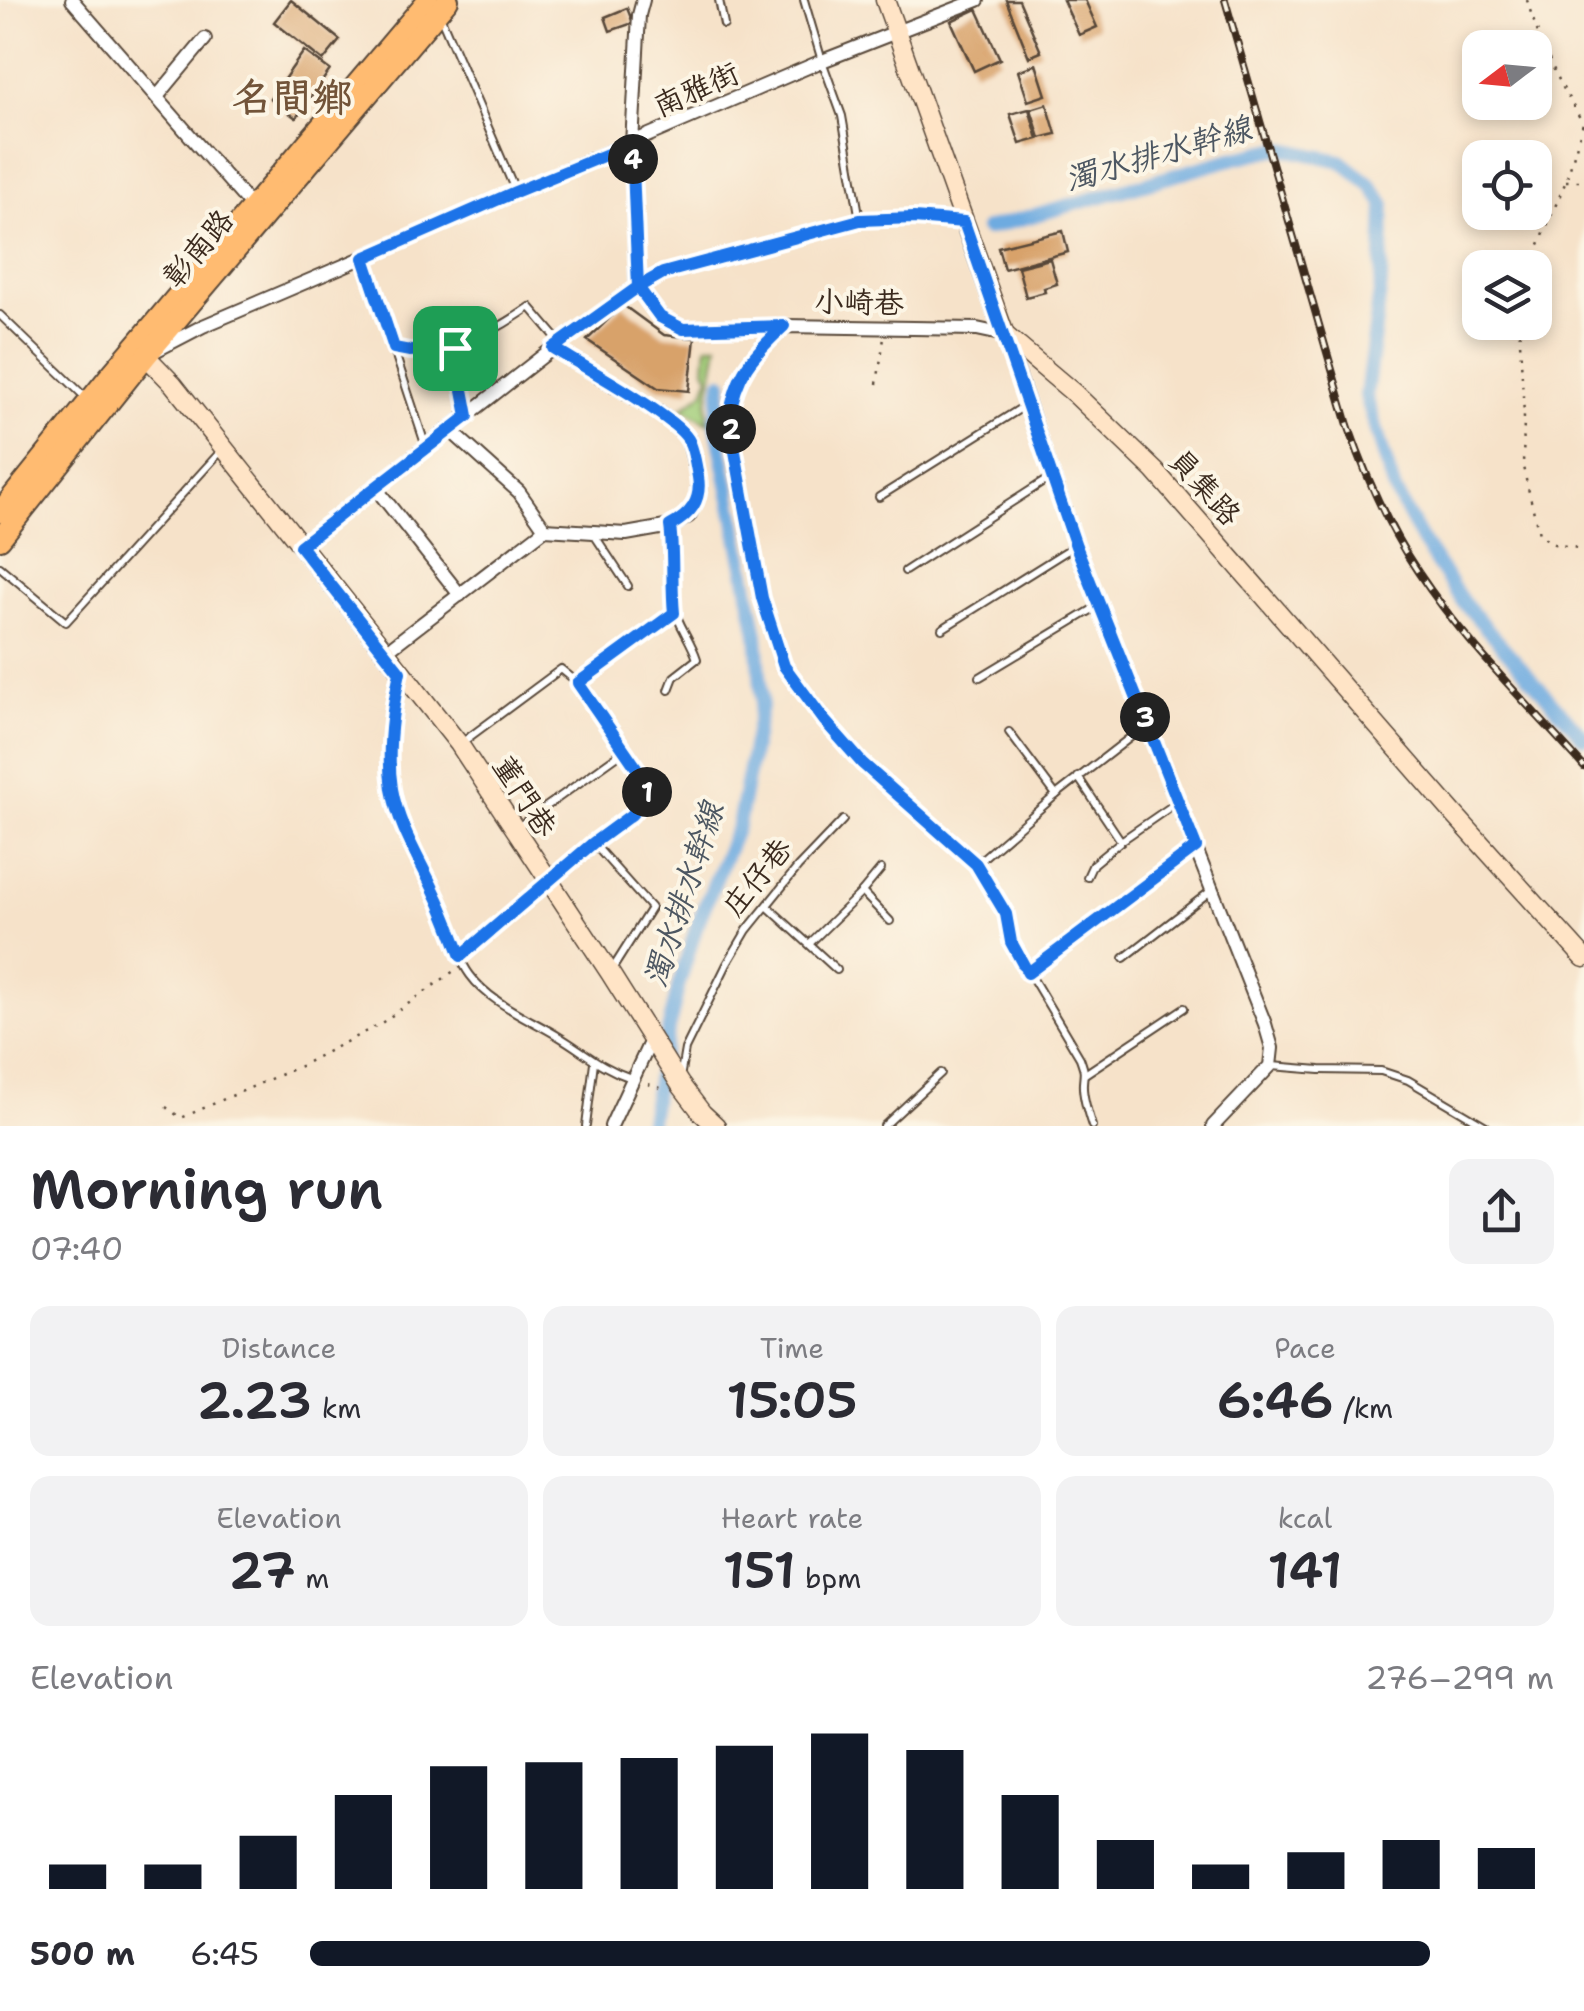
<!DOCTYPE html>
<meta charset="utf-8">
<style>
:root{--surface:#fff;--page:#f2f2f3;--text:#2b2b33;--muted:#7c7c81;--accent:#111827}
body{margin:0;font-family:"Shantell Sans","LXGW WenKai TC",sans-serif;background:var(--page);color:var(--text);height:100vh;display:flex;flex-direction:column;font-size:38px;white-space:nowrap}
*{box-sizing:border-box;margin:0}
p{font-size:32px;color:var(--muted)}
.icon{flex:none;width:55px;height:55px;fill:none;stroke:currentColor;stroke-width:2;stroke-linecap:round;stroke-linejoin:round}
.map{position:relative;height:1126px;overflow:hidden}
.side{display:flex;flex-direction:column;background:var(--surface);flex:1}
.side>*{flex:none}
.needle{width:65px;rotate:254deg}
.buttons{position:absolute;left:1462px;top:30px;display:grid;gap:20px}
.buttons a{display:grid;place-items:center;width:90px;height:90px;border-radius:20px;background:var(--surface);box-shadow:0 5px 15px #0003;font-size:50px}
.pin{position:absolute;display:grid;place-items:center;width:85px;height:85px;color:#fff;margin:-42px;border-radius:20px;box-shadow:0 5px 15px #0006}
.km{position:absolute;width:50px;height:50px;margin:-25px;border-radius:50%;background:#222;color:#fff;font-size:28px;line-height:50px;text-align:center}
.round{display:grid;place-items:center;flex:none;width:105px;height:105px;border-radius:20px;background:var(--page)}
.overview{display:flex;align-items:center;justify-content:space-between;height:170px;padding:0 30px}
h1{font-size:55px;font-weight:600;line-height:75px}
.metrics{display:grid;grid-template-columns:repeat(3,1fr);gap:15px;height:170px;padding:10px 30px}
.metrics div{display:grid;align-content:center;border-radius:20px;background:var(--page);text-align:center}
.metrics b{font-size:50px;font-weight:600}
.metrics small{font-size:28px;font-weight:400}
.metrics p{font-size:28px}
.chart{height:280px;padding:20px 30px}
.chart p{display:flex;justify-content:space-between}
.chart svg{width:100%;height:180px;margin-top:10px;stroke:var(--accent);stroke-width:6}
ul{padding:0 30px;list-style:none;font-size:32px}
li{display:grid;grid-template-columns:160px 120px 1fr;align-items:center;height:75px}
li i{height:25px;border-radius:12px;background:var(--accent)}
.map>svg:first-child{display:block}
</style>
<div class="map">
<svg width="1584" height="1126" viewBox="0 0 1584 1126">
<rect width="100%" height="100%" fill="#fcf5e5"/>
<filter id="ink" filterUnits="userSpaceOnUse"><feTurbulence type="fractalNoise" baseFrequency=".01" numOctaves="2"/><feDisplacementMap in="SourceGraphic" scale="20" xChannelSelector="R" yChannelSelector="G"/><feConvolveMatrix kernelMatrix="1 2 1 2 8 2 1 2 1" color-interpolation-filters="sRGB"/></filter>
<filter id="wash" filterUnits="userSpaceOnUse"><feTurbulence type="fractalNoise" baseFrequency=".0048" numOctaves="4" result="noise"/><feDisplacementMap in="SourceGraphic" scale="40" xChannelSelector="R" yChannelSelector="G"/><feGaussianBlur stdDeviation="2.25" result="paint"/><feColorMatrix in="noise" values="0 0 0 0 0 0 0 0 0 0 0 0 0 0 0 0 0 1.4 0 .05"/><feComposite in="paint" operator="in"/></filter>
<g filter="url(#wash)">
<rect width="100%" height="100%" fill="#f6e2c9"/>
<polygon fill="#a3ce7a" stroke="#6f7c4c" stroke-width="2.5" points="707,345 718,345 707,406 708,423 682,408 704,392 709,377 705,368"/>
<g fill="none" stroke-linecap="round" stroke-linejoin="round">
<g stroke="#6eabe0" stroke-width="14">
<polyline points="986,229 1235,158 1280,148 1341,161 1371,185 1384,204 1381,284 1366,396 1395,491 1422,541 1463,602 1584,738"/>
<polyline points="649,1126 658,1074 679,984 697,925 738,825 762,701 757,634 716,423 722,382"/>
</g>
</g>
<g id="blocks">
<g fill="#d8a26a">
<polygon points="291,0 340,40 323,61 274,22"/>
<polygon points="1006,0 1019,0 1041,52 1029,57"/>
<polygon points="1063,0 1085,0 1097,27 1079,35"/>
<polygon points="627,8 633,23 610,31 605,17"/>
<polygon points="977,9 1000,59 974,71 951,21"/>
<polygon points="304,51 330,70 296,118 270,99"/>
<polygon points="1036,64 1046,95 1028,101 1018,71"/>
<polygon points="1047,104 1056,134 1040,138 1031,109"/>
<polygon points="1029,109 1038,139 1020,144 1010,114"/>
<polygon points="1063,231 1068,252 1004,269 998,247"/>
<polygon points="1050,259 1057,284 1044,288 1045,292 1026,297 1018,267"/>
<polygon points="623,305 664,335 695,338 689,391 658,388 587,340"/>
</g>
</g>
</g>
<g filter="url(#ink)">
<use href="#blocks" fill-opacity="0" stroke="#574638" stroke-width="2.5"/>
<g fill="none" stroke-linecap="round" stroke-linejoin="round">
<defs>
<g id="lane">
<polyline points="719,0 724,25"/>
<polyline points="804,0 822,61 842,116 860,220"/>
<polyline points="441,18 515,190"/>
<polyline points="364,259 426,447"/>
<polyline points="639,286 663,273 860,220 914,219 961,222"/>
<polyline points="0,315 86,398"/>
<path d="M 784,327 C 751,358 736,373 729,419 L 762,598 L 784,666 L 824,720 L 861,763 L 976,864 L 1006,914 L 1011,942 L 1080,1058 C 1085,1072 1084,1070 1083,1083 C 1082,1096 1088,1114 1092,1126"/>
<path d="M 394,348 C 447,358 488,336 530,307 L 560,342"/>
<polyline points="455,348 467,415"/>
<polyline points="879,497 1026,405"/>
<polyline points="593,533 628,586"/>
<polyline points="0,567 66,622 222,450"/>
<polyline points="905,571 1051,477"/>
<polyline points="942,629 1076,545"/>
<path d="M 399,677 C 386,735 387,795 412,849 C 420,866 430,881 437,897 C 449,922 454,953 470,975 C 491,1004 529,1018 558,1036 C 585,1052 599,1067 631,1078"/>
<polyline points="980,677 1098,606"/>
<polyline points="578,683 674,613"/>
<path d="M 669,690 L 674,677 L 697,659 C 691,640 677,623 674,607 C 669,581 674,553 671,526"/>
<polyline points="1009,732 1056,795"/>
<polyline points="460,744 561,669 578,683 649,786 646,798 631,815 593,843 461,956"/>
<polyline points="1078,777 1121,841 1176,803"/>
<polyline points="515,829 625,750"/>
<polyline points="593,843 651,908 613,968"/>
<polyline points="976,864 1056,795 1145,726"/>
<polyline points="1087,877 1093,864 1121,841"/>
<polyline points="862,892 890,921"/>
<polyline points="767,906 837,970"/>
<polyline points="810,943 862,892 881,869"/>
<polyline points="1124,958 1212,890"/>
<polyline points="1028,973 1195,847"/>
<polyline points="1272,1066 1320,1070 1381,1071 1408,1080 1486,1126"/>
<polyline points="1085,1074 1184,1008"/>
<polyline points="680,1078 685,1049 727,964 747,930 798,867 843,820"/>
<polyline points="586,1126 594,1062"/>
<polyline points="884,1126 941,1073"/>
</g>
<g id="street">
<polyline points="72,0 252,207"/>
<polyline points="157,97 205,39"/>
<polyline points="637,287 661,317 683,329 784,326 977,329 1005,335 1076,545 1265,1024 1272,1048 1270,1066 1213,1126"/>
<polyline points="637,287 632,144 639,15 643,0"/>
<polyline points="157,350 203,326 822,61 978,0"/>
<polyline points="450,430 519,492 545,529"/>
<polyline points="375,487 460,595"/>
<polyline points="300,546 553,348 637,287"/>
<polyline points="385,652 545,529 626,534 671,526 689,516 697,498 699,481 688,438 666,417 553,348"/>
<polyline points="611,1126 652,1038"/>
</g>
<g id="secondary">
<polyline points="885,0 1005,335 1075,394 1155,471 1454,814 1584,958"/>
<polyline points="139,349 173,384 459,744 610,973 680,1084 702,1113 716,1126"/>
</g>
<g id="primary">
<polyline points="0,512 107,379 428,0"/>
<polyline points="0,539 146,356 448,0"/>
</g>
</defs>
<use href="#lane" stroke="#574638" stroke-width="10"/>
<use href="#street" stroke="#574638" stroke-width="16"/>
<use href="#secondary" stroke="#574638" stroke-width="21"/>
<use href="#primary" stroke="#574638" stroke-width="24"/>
<g stroke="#574638" stroke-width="2.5" stroke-dasharray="2.5 8" stroke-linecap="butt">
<path d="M 1527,0 C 1540,45 1559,83 1583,123 L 1566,181 L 1529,268"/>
<polyline points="1566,181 1584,181"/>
<polyline points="1519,322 1524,415 1523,467 1539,534 1554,544 1584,549"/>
<polyline points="877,384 884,338"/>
<polyline points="648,1084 664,1089"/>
<polyline points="166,1107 181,1118 300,1066 380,1024 454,971"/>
</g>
<use href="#lane" stroke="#fff" stroke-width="6"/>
<use href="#street" stroke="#fff" stroke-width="12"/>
<use href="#secondary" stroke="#ffe4c6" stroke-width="18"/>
<use href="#primary" stroke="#ffbb71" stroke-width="20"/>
<defs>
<path id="rail" d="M 1225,0 L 1348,425 C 1366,477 1387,526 1418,572 C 1465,643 1528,704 1584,767"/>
</defs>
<use href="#rail" stroke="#3b2a1e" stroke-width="8"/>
<use href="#rail" stroke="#fcf5e5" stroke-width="4" stroke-dasharray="11" stroke-linecap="butt"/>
</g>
</g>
<g fill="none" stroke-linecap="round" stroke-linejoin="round" filter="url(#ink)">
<defs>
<path id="route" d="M 455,348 L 468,416 L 300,546 L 400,672 C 392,709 386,750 392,789 C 399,829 421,861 437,897 C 446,916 453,936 461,956 L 593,843 L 631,815 L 646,798 L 649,786 L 578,683 L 674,613 C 671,584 674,555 670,526 C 690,515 702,501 698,477 C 696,466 694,449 688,439 C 674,416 581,365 553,348 L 638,287 L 660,317 L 683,329 L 784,326 C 751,357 736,373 729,419 L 762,598 L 784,666 L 824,720 L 862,763 L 976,864 L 1006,914 L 1011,942 L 1028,973 L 1196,847 L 1076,546 L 964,222 L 914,218 L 860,220 L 663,273 L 638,287 L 632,144 L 515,192 L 364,258 L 394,348 L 410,351 L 455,348"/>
</defs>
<use href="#route" stroke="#fff" stroke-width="20"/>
<use href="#route" stroke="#1a73e8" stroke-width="12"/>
</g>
<g text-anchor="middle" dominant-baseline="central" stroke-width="8" stroke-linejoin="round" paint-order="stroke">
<g font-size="30" fill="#3b2a1e" stroke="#fcf5e5">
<text transform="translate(696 89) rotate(-24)">南雅街</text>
<text transform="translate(198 248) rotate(-50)">彰南路</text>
<text transform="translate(859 302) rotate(1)">小崎巷</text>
<text transform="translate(1205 487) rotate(48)">員集路</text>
<text transform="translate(525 796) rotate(57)">董門巷</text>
<text transform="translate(757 877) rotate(-51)">庄仔巷</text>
</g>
<g font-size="32" font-style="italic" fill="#4d5762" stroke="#fcf5e5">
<text transform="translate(1158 153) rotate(-16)">濁水排水幹線</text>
<text transform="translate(683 894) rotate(-72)">濁水排水幹線</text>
</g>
<g font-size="40" font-weight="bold" fill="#725439" stroke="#fcf5e5">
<text x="292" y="97">名間鄉</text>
</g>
</g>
</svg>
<div class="buttons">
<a><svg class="needle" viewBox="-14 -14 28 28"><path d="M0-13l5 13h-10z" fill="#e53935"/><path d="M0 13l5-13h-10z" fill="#7c7c81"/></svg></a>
<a><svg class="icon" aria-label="locate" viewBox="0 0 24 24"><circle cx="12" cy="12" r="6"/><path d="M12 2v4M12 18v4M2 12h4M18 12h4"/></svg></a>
<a><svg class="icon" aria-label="layers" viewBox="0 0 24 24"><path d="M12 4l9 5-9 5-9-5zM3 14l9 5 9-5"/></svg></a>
</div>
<div class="pin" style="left:455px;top:348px;background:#1e9e55"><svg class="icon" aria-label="arrive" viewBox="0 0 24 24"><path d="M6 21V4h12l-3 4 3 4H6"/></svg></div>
<b class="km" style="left:647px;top:792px">1</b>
<b class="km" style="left:731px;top:429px">2</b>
<b class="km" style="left:1145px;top:717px">3</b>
<b class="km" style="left:633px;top:159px">4</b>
</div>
<section class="side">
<div class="overview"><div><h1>Morning run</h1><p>07:40</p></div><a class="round"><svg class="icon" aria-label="share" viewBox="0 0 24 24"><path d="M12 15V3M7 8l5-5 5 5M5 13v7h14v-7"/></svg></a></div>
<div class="metrics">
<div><p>Distance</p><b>2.23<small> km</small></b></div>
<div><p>Time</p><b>15:05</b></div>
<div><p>Pace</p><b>6:46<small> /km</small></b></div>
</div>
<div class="metrics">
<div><p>Elevation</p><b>27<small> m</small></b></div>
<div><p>Heart rate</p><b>151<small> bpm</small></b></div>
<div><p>kcal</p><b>141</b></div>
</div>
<div class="chart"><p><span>Elevation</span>276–299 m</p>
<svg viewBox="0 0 160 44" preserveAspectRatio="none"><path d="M5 44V38M15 44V38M25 44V31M35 44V21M45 44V14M55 44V13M65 44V12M75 44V9M85 44V6M95 44V10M105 44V21M115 44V32M125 44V38M135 44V35M145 44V32M155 44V34"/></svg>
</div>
<ul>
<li><b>500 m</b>6:45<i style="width:90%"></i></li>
</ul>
</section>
